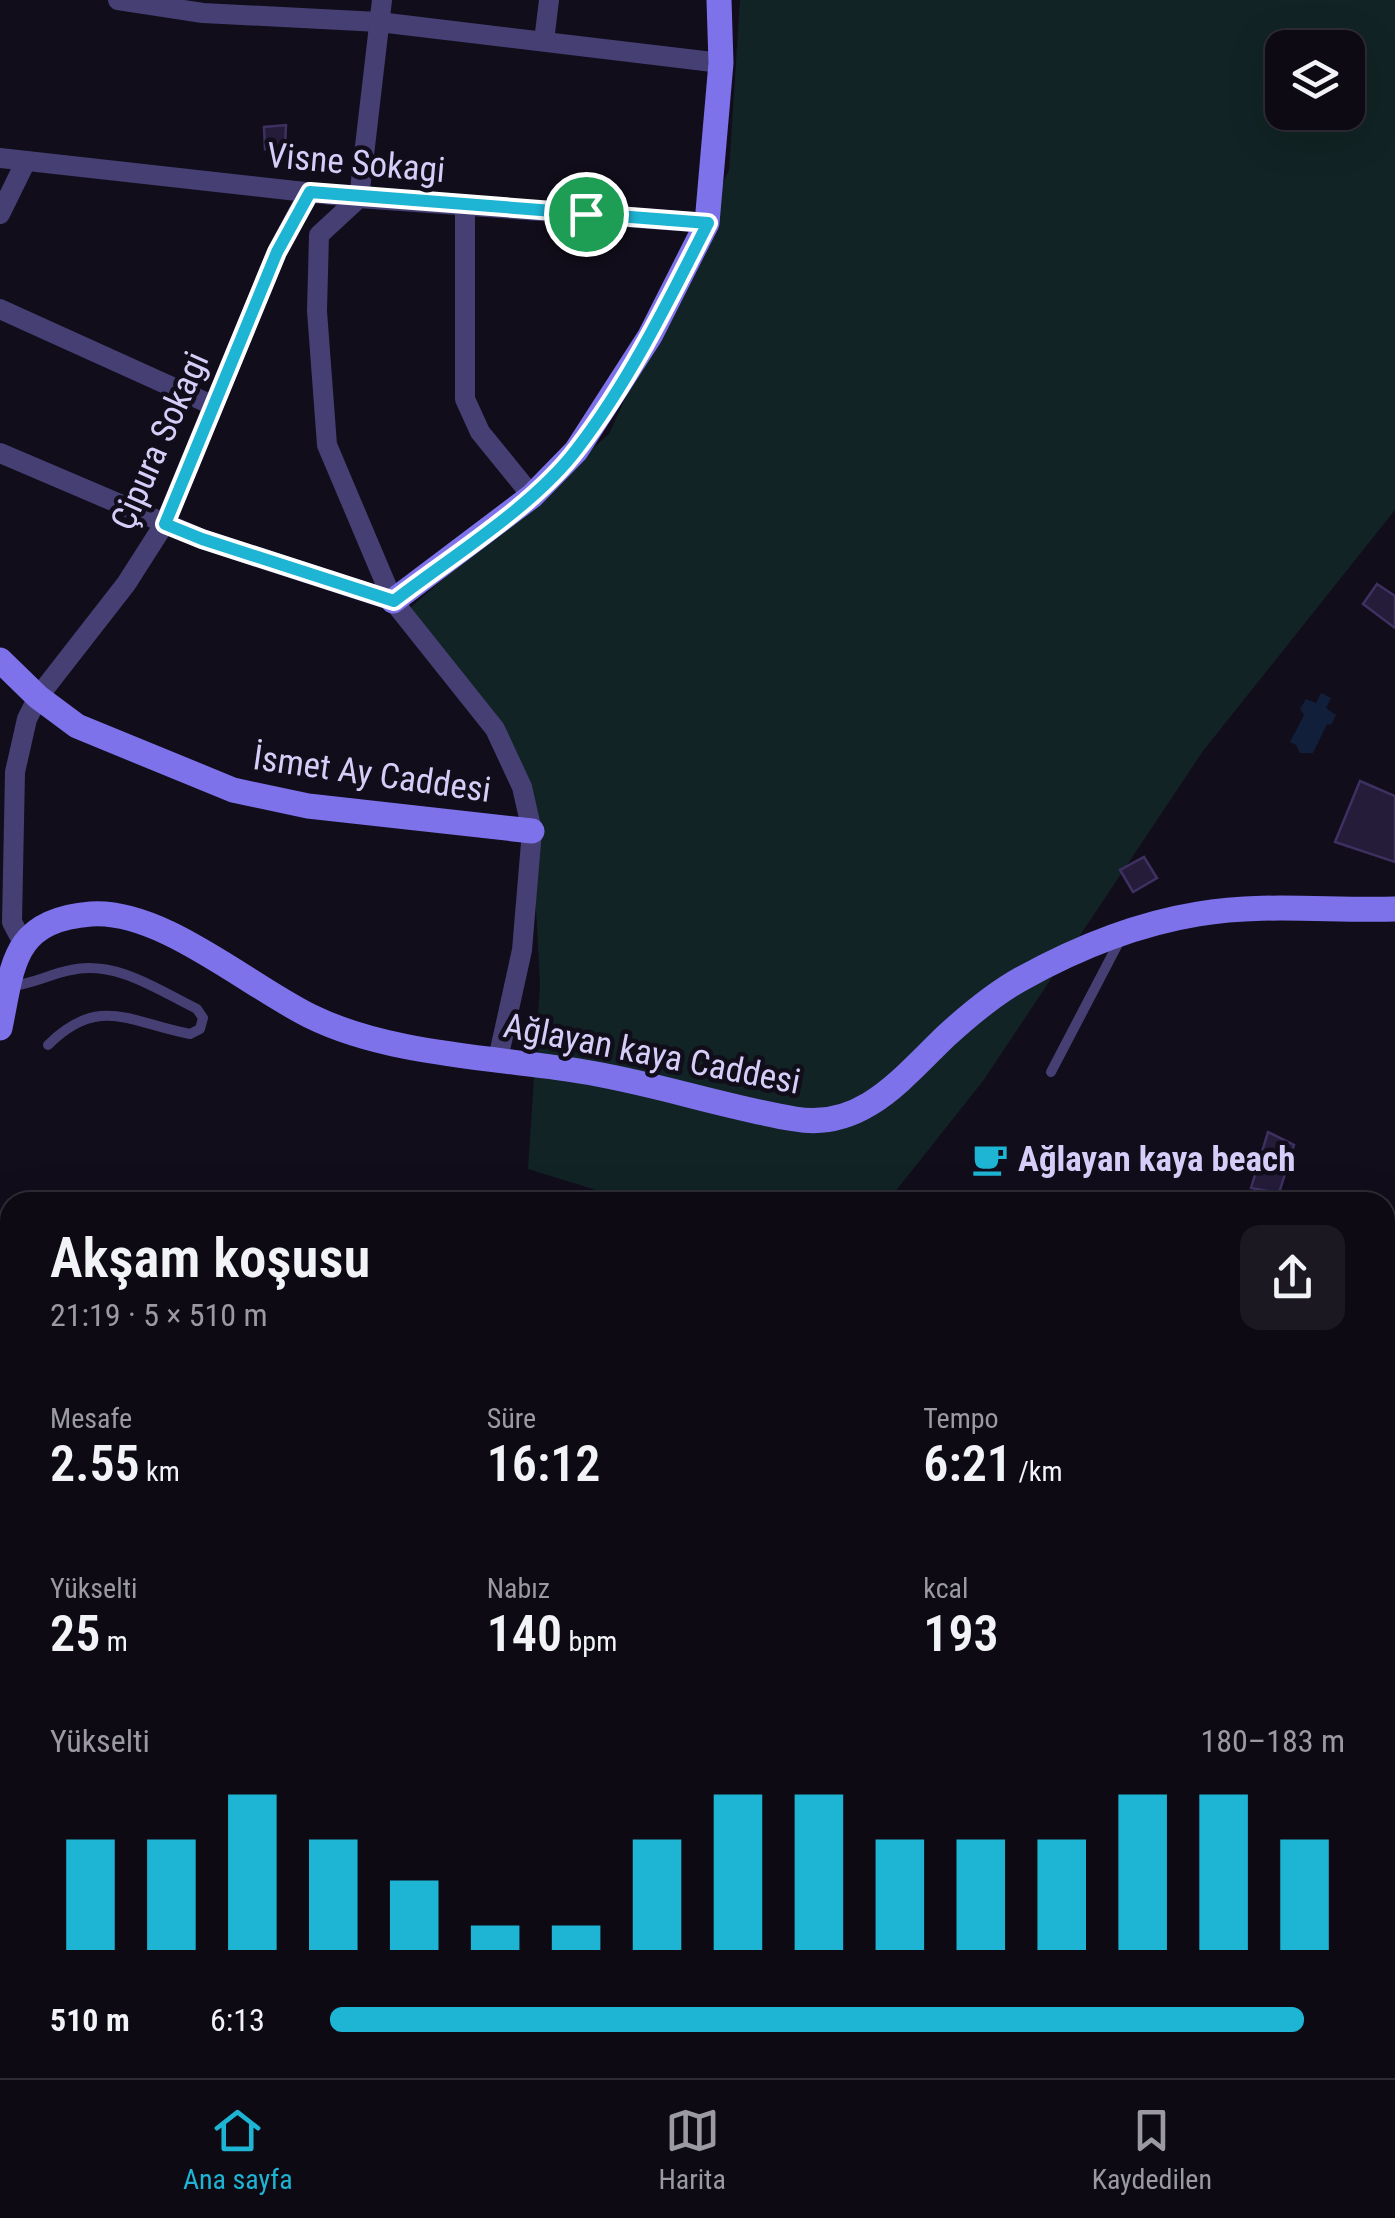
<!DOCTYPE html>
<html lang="tr">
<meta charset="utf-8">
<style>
:root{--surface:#0d0a14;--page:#1b1822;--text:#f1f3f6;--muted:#9a9aa0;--line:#2d2b34;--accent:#1eb4d4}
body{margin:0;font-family:"Roboto Condensed",sans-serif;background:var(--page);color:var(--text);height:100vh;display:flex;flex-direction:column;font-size:38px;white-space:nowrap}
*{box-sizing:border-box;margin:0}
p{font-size:32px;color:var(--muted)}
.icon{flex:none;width:55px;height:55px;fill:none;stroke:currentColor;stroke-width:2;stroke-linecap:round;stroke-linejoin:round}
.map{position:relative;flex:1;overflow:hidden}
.panel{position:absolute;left:0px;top:1192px;width:1395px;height:888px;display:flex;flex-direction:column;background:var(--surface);border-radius:30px 30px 0 0;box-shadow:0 10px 40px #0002,0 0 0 2px var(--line)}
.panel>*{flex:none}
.tools{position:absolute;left:1265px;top:30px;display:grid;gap:20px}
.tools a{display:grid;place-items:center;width:100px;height:100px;border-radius:20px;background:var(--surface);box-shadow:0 10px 40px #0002,0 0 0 2px var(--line);font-size:50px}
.pin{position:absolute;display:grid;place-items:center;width:85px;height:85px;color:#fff;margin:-42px;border:5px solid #fff;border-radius:50%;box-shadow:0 2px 10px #0007}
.round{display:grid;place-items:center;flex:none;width:105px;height:105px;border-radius:20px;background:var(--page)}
.summary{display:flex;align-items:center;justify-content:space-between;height:170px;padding:0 50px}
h1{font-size:55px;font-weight:600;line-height:75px}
.figures{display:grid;grid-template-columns:repeat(3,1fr);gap:15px;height:170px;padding:10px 50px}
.figures div{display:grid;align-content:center}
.figures b{font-size:50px;font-weight:600}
.figures small{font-size:28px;font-weight:400}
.figures p{font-size:28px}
.chart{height:280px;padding:20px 50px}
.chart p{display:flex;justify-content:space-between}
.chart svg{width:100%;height:180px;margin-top:10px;stroke:var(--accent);stroke-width:6}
ul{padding:0 50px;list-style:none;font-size:32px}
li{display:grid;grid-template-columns:160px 120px 1fr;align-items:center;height:75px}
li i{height:25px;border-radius:12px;background:var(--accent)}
.tabs{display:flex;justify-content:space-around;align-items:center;height:140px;border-top:2px solid var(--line);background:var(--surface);font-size:28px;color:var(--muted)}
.tabs a{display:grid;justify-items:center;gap:5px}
.tabs .active{color:var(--accent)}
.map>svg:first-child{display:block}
</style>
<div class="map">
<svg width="1395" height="2078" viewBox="0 0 1395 2078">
<rect width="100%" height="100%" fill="#110d1a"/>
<g fill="#112324" fill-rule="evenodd">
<path d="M 740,0 L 1395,0 L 1395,510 L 1203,751 L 983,1081 L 887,1202 L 614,1202 L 596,1190 L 528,1169 L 540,985 L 532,831 L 509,755 L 403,614 L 609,434 L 729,170 ZM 1282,48 L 1348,48 L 1348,112 L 1282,112 Z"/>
<polygon points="1385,1378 1395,1385 1395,1943 1385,1933"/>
</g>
<g fill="#121f3a">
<polygon points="1321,693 1331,698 1326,708 1336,715 1331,725 1327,724 1313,753 1300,753 1296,745 1290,742 1304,715 1300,709 1306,699 1316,703"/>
<polygon points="10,1303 10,2070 1034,2070 1030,2078 0,2078 0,1305"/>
</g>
<g fill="#241c39" stroke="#3e3162" stroke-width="2.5">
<polygon points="286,125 285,147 265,149 264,127"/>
<polygon points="1377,584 1395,596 1395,628 1363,604"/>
<polygon points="1360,781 1395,796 1395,862 1335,842"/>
<polygon points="1144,857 1157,878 1133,892 1120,870"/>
<polygon points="1268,1132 1294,1145 1279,1193 1251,1188"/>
</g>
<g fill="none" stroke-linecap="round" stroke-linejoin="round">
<g stroke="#453f73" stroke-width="10">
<path d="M 9,986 C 32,985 49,974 71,970 C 116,960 158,990 197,1009 L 203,1018 L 200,1029 L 190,1034 C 131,1023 99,994 48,1045"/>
<polyline points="1051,1072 1120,940"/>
</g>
<g stroke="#453f73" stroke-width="20">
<polyline points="118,0 203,13 379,22 721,63"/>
<polyline points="382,0 359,198 319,235 317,311 327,445 393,601"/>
<polyline points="544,41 549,0"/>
<polyline points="0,158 359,198 707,223"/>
<polyline points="465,205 465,399 480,432 532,496"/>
<polyline points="0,214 26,161"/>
<polyline points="0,309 212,405"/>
<polyline points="0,453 202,539 393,601 495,729 522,787 532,831 522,950 498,1059"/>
<polyline points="22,941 12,922 15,772 27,719 38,697 126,584 165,523 277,252 309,192"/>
<polyline points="1385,1363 1395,1370"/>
</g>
<g stroke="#7e72eb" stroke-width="25">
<polyline points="393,601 532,496 576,451 650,336 707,223 721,63 719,0"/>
<polyline points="0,660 38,697 77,726 233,790 308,806 532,831"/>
<path d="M 0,1028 C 13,965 12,920 91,914 C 161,909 247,985 310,1016 C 389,1055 493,1057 579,1071 C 652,1082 722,1107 795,1119 C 862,1131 903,1077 946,1036 C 969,1015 994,994 1021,979 C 1075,949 1137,924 1198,914 C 1262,903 1330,911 1395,909"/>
<polyline points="1385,1246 1395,1229"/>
<polyline points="1385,1953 1395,1960"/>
</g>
</g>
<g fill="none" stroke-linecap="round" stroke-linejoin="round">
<defs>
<path id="route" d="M 310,192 L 708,223 C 669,300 630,380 577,449 C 534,506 451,557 394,601 L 202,539 L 165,524 L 277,252 Z"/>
</defs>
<use href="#route" stroke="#fff" stroke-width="20"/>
<use href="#route" stroke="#1eb4d4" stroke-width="12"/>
</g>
<defs>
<symbol id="cafe-bare" viewBox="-9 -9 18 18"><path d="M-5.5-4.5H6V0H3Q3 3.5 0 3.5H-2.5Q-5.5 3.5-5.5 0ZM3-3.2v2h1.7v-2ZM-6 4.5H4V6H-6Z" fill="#1eb4d4" stroke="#110d1a" stroke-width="2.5" paint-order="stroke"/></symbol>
</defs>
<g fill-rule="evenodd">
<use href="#cafe-bare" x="965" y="1134" width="50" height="50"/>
</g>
<g text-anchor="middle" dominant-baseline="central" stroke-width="9" stroke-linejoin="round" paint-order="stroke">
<g font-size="35" fill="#d6cef8" stroke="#110d1a">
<text transform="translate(356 163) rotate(5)">Visne Sokagi</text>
<text transform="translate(160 441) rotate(-66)">Çipura Sokagi</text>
<text transform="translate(372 774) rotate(8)">İsmet Ay Caddesi</text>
<text transform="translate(652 1054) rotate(11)">Ağlayan kaya Caddesi</text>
</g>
<g font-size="35" font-weight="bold" fill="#d6cef8" stroke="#110d1a" text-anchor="start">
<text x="1018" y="1159">Ağlayan kaya beach</text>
</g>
</g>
</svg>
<div class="tools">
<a><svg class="icon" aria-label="layers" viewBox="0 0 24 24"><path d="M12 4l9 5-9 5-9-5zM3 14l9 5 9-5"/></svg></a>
</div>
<div class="pin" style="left:586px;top:214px;background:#1e9e55"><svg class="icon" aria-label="arrive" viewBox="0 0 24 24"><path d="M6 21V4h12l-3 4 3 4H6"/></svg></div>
<section class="panel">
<div class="summary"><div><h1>Akşam koşusu</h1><p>21:19 · 5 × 510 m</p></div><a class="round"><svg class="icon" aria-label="share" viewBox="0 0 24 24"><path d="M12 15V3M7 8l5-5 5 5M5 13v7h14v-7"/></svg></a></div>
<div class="figures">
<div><p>Mesafe</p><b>2.55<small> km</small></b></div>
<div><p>Süre</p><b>16:12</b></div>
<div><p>Tempo</p><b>6:21<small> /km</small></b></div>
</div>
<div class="figures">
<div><p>Yükselti</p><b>25<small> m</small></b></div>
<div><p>Nabız</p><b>140<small> bpm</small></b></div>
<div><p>kcal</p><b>193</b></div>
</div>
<div class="chart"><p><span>Yükselti</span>180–183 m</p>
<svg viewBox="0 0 160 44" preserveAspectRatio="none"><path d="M5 44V17M15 44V17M25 44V6M35 44V17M45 44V27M55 44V38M65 44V38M75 44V17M85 44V6M95 44V6M105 44V17M115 44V17M125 44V17M135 44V6M145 44V6M155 44V17"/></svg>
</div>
<ul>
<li><b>510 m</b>6:13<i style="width:96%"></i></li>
</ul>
</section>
</div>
<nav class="tabs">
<a class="active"><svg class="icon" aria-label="home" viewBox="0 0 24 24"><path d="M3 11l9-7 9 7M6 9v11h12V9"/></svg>Ana sayfa</a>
<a><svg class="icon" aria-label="map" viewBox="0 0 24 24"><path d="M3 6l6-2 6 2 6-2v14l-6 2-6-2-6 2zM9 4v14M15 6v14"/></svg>Harita</a>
<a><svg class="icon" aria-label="saved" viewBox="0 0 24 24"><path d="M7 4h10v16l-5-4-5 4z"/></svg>Kaydedilen</a>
</nav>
